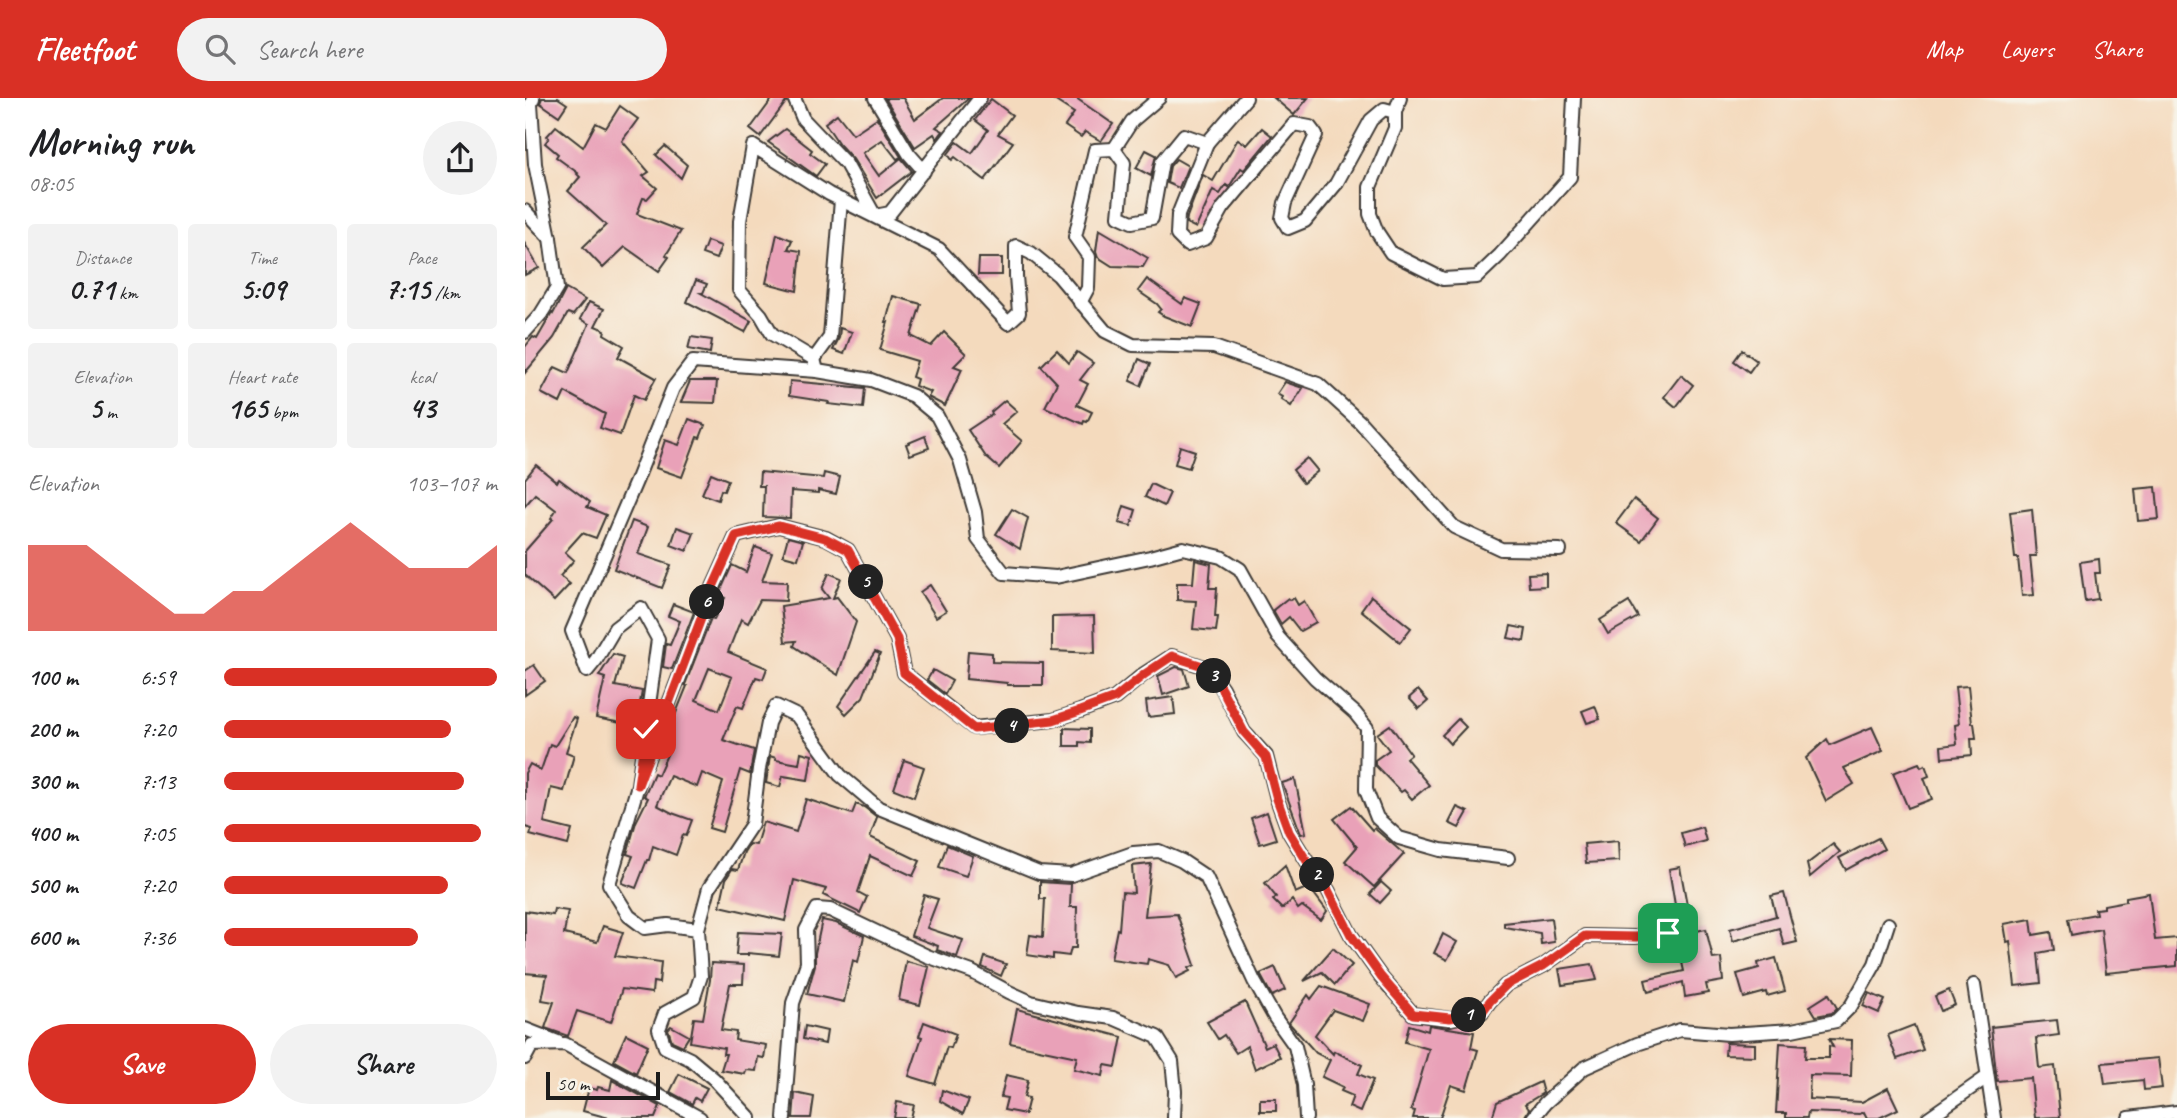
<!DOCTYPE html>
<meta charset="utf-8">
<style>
:root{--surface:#fff;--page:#f2f2f2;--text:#202124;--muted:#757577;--accent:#d93025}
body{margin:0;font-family:Caveat,sans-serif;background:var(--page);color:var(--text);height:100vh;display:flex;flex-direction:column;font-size:26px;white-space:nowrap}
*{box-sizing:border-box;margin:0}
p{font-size:23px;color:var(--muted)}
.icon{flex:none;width:38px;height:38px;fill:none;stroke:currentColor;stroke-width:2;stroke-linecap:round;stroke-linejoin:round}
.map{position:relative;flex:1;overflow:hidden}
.details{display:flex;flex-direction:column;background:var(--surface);width:525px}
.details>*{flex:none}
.scale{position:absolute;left:21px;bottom:18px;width:114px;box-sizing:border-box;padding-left:7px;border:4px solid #1c1c1c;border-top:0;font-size:19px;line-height:24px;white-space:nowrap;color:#1c1c1c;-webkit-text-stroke:5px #f7f3e8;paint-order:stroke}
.pin{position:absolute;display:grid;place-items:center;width:60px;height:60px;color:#fff;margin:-30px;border-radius:14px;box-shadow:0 4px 10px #0006}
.km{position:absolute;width:35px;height:35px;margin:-18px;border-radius:50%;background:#222;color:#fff;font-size:19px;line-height:35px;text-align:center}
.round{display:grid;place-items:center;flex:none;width:74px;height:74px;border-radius:37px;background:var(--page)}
.summary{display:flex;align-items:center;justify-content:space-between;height:119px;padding:0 28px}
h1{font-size:38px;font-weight:600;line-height:52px}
.metrics{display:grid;grid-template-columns:repeat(3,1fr);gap:10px;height:119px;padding:7px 28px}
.metrics div{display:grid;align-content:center;border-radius:7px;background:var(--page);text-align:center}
.metrics b{font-size:30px;font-weight:600}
.metrics small{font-size:19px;font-weight:400}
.metrics p{font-size:19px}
.chart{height:196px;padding:14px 28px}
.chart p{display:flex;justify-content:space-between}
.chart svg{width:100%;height:126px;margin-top:7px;fill:var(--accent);opacity:.7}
.cta{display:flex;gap:14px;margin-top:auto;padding:14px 28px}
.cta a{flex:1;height:80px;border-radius:42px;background:var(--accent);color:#fff;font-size:28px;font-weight:600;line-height:80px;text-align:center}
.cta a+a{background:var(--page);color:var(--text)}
ul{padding:0 28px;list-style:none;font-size:23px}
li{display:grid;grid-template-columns:112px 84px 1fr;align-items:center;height:52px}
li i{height:18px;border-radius:9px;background:var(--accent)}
header{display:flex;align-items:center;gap:42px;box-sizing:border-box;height:98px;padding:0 35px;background:var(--accent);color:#fff}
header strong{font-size:33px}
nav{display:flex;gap:38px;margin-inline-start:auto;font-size:24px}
.search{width:490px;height:63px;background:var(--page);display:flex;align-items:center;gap:18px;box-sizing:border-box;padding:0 24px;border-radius:38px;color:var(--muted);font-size:26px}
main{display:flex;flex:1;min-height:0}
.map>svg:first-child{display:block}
</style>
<header>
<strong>Fleetfoot</strong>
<div class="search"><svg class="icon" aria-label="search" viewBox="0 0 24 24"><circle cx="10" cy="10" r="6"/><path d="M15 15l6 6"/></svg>Search here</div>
<nav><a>Map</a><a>Layers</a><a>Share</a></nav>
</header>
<main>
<section class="details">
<div class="summary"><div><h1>Morning run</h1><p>08:05</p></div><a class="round"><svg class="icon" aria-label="share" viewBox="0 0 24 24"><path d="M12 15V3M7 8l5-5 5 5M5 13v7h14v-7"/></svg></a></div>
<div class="metrics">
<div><p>Distance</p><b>0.71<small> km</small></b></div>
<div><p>Time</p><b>5:09</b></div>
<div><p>Pace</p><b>7:15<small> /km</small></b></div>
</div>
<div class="metrics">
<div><p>Elevation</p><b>5<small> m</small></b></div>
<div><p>Heart rate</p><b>165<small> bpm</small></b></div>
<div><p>kcal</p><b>43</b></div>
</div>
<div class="chart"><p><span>Elevation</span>103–107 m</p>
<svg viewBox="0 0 160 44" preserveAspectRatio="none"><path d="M0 44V14L10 14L20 14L30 22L40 30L50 38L60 38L70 30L80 30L90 22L100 14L110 6L120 14L130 22L140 22L150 22L160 14V44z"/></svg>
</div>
<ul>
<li><b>100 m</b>6:59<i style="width:100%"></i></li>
<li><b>200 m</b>7:20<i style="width:83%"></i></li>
<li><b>300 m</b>7:13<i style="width:88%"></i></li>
<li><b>400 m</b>7:05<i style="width:94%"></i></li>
<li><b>500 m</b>7:20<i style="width:82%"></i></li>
<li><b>600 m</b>7:36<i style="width:71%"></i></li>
</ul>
<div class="cta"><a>Save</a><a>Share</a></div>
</section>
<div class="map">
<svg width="1652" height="1020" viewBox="0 0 1652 1020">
<rect width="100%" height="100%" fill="#f7f3e8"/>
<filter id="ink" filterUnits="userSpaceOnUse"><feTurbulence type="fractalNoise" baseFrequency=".0143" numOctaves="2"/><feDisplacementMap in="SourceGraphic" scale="14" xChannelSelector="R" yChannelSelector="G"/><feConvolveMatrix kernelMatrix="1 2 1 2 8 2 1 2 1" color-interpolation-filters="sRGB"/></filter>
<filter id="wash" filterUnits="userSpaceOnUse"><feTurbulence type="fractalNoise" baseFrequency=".00686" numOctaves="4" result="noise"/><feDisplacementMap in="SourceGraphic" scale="28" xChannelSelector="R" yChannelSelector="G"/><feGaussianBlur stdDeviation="1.57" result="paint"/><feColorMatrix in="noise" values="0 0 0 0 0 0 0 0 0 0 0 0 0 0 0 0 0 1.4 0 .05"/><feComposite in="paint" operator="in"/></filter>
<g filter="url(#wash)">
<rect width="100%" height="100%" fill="#f4dabd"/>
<g id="blocks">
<g fill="#e9a1b8" fill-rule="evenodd">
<polygon points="17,0 33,0 42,6 34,18 15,5"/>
<polygon points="248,0 260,0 261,4 235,39 225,31"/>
<polygon points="360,0 378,0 390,21 418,0 444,0 411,29 418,33 412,41 409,36 390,49"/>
<polygon points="526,0 551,0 588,26 576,43 560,34 556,39 540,28 549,15"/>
<polygon points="749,0 783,0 769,17"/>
<polygon points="466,1 487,17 473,36 488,44 460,82 430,59 427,62 423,56 432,44 447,55 463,32 450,22"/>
<polygon points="95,8 113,21 97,43 124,74 118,78 132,90 122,101 118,100 112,116 156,133 141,157 144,159 134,173 100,149 78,170 58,149 81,127 43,93 55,79 52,76 53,75 31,59 33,56 20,45 24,40 22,38 31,28 58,49 71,25 81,30"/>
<polygon points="312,16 328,36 352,20 376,59 372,61 357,42 338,55 354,78 376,60 387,73 352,100 328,61 314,46 300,25"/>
<polygon points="737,30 747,38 719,72 716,70 704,89 701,87 695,96 688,92 671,130 661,125 662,119 678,77 688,83 713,41 722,47"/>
<polygon points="260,31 287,52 285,55 300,66 291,78 243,44"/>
<polygon points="140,48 162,67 156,80 131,57"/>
<polygon points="621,52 631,57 626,78 611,70"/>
<polygon points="651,61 663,68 654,90 642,85 645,68"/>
<polygon points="574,131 623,160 618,169 587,168 573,159 571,153"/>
<polygon points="252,136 267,142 263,151 276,153 272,193 241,185"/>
<polygon points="182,143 196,148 191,161 177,156"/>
<polygon points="0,146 14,170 0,177"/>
<polygon points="454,160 477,160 477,177 453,177"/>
<polygon points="622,181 657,206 660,200 676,206 667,229 639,218 633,214 636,211 632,206 613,193"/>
<polygon points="171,182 182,186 178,195 176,195 226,223 220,234 162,204"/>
<polygon points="41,191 60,202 48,217 43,215 29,240 0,275 0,249 8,239 12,241 27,215 28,216"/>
<polygon points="368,198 396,206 386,238 406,248 419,234 441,256 429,268 437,271 420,308 403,299 406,294 390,288 392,281 387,279 392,263 355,252 363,224 361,224"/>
<polygon points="64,204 79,211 70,228 80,232 79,236 99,248 93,259 131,280 119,302 109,297 95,337 75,330 80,316 40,294 35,305 16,295 30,269 43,275 64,226 55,221"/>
<polygon points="315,230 327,234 319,256 308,252 314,240"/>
<polygon points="166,239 187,242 185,255 163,251"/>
<polygon points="532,252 544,265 552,254 568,265 555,282 563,286 552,307 567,314 562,324 559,323 558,326 520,309 532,285 516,268"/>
<polygon points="1217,252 1232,263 1224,274 1209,263"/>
<polygon points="614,261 625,266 616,288 605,283"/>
<polygon points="1156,277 1168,287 1151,309 1139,299"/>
<polygon points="165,283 192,283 190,305 156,304"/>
<polygon points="265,283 340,290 338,310 303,306 304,304 264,298"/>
<polygon points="760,284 778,290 766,308 756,301 757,299 752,296"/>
<polygon points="480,302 492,313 477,326 497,343 474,370 461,359 443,332 467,316 466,314"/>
<polygon points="164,321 180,327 175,340 172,339 157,379 131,370 140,342 154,347"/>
<polygon points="400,338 404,350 385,357 381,346"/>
<polygon points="655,348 670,353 664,370 650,366"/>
<polygon points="782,360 793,373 778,385 768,372"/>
<polygon points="11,367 32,384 34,381 65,404 62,409 81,417 71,440 57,435 40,454 49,462 35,478 45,486 29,503 0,477 0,453 28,421 26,420 31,412 10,396 0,408 0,381"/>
<polygon points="235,374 298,380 299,375 315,379 311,396 293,392 293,395 266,393 265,420 238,419 239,388 234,388"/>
<polygon points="186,375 203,382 199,393 196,392 193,402 177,396"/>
<polygon points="626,386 645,395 639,408 620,399"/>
<polygon points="1631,389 1634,421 1613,423 1610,391"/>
<polygon points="1109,401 1133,420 1116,443 1091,425"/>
<polygon points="599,408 611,412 606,428 594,425"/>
<polygon points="487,411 503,420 495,451 471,436"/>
<polygon points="1507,411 1511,458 1505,458 1509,497 1497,498 1493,460 1490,460 1485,414"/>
<polygon points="107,423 123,429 113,456 146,467 137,490 89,471"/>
<polygon points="152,429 169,435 162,453 146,447"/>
<polygon points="263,439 278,443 273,461 258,457"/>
<path d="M 230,449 L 247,455 L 237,483 L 262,484 L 261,503 L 235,502 L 223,525 L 216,521 L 203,554 L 242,570 L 238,581 L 231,579 L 218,610 L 212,608 L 198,642 L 229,652 L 225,676 L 215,672 L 197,734 L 184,730 L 198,684 L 177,675 L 172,689 L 145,678 L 132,707 L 147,715 L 167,722 L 161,738 L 158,737 L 151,757 L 128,748 L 124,762 L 122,762 L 111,790 L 97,785 L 108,758 L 102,756 L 111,724 L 123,700 L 119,698 L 129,675 L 133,677 L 145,650 L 138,647 L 162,588 L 160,587 L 186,520 L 189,521 L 200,500 L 194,497 L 196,492 L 207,467 L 221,474 ZM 184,570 L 207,579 L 194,612 L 171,602 Z"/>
<polygon points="1574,461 1575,475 1570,475 1573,501 1560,503 1555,464"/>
<polygon points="670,462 686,466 684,490 692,490 690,519 693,519 691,533 668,531 671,503 652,502 652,485 668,485"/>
<polygon points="304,475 316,480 308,500 312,499 331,524 313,577 269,548 271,543 260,544 256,508 304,500 297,491"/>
<polygon points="1021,475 1021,488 1004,489 1003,476"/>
<polygon points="405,487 421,513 411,519 395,494"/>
<polygon points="846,498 886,530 875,544 836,512"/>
<polygon points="763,500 765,502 769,500 773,507 779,503 791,524 775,533 764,519 756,526 748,512"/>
<polygon points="1104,504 1113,519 1083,536 1075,522"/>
<polygon points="148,506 169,514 147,571 138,569 141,546 145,547 155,523 143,518"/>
<polygon points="569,518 570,555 527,553 527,519"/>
<polygon points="986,528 1001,531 999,543 983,540"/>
<polygon points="443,553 467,555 467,564 518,565 518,587 482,587 482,585 441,581"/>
<polygon points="350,554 355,556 338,599 321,616 313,608"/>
<polygon points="88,556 98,559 90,588 117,593 111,628 71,620 80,580 74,578"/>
<polygon points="9,567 20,583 0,597 0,573"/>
<polygon points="651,569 659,571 664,588 638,597 633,578"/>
<polygon points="408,572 427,583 420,596 402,582"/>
<polygon points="1443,588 1447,625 1449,625 1451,640 1446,640 1447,657 1417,660 1416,648 1432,646 1430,627 1434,626 1430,589"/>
<polygon points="893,592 903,603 894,611 884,600"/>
<polygon points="648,599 650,616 623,619 621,603"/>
<polygon points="1070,608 1075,621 1062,625 1057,613"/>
<polygon points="48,619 52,621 41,654 49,657 39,693 26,690 19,725 47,732 43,747 5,737 7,731 0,729 0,675 5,666 16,672 25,646 30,648"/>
<polygon points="933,621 941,629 925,646 917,637"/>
<polygon points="865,627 886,656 881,660 904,687 887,701 879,692 876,694 850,667 850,662 864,652 852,636"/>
<polygon points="1347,629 1358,653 1319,670 1329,686 1301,703 1281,660 1302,641 1305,647"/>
<polygon points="539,630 565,631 565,645 554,644 554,648 539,648"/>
<polygon points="276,654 287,657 283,682 258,678 255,689 241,685 245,658 251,660 251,662 274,666"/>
<polygon points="379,662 399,669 389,699 369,691"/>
<polygon points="1394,665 1396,669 1400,667 1404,678 1399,680 1407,701 1383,710 1368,675"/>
<polygon points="770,681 781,735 776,736 757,685"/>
<polygon points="281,701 327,716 331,706 339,709 352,719 345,739 395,763 388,778 345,758 333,794 342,799 335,815 298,797 301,791 269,782 260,823 195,808 201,781 207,771 213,772 219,754 224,746 231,747 238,724 271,734"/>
<polygon points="826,708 847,732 849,730 879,756 849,789 820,763 832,749 809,721"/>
<polygon points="932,709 943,714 934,730 924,725"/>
<polygon points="742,714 751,741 735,746 726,720"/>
<polygon points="1177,729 1181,743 1160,749 1156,735"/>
<polygon points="1353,740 1359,751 1321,772 1314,760"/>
<polygon points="1093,743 1094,763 1061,765 1059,746"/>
<polygon points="1308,746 1315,754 1285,779 1282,766"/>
<polygon points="422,747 448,758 441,778 414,769"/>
<polygon points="626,766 620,818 652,816 670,867 664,870 665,873 651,880 644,867 623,861 622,866 586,861 592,831 594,832 597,794 609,795 607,768"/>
<polygon points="760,767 770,795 784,789 802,813 796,822 777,808 773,811 767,802 757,811 748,802 751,799 740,785"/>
<polygon points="1155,769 1167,834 1181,831 1188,861 1196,860 1198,883 1181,886 1183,895 1160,899 1158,884 1123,894 1120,882 1159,873 1151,839 1155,837 1144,771"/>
<polygon points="515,784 546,786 545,809 552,809 551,850 546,850 544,858 528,856 528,861 502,857 505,837 518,839 520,801 515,801"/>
<polygon points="856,784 866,793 855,805 845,796"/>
<polygon points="1259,795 1272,844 1259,847 1254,830 1208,843 1205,831 1251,818 1246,798"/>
<polygon points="1624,795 1630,842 1652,840 1652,868 1581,875 1576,831 1546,837 1543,821 1571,816 1570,811 1579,810 1579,807 1601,803 1601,799"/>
<polygon points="399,797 413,801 402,830 438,842 432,859 412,852 413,848 386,838"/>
<polygon points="29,811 43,813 39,836 72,844 78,828 98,834 90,858 136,864 134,885 128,884 127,895 97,891 86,924 52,913 43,938 20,930 29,904 17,902 22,877 0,875 0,813 28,817"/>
<polygon points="1026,820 1029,844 1016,846 1015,835 979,829 979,825"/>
<polygon points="1506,821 1508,837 1526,834 1529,852 1513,855 1516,885 1490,888 1485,843 1482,844 1479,826"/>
<polygon points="297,822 311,825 339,838 333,864 328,862 319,904 282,896 290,867 290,855"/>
<polygon points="213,834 257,836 254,858 223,855 223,857 211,857"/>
<polygon points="918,836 932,844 922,862 909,855"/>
<polygon points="808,850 827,867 810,887 797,874 779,883"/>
<polygon points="460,859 481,866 476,878 457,869"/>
<polygon points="1251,860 1260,893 1242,898 1241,894 1219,900 1212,876 1234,870 1233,865"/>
<polygon points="381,863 404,869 395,907 374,902"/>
<polygon points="186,865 219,867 218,886 205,886 196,932 211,934 210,942 241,947 239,960 233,959 231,973 221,972 220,976 196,972 201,956 198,956 199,950 165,944 169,920 178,921 185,882"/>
<polygon points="1067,866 1072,882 1037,887 1034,871"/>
<polygon points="750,869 760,892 747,898 735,876"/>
<polygon points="796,888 845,906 838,923 808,912 790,937 808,956 809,953 837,967 833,976 848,982 835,1014 824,1009 828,998 816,993 818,989 797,979 805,962 791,955 764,925 783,897 786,901"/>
<polygon points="1424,892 1430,907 1416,913 1410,898"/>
<polygon points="1344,895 1360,902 1354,915 1338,908"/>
<polygon points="1304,896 1312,910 1307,915 1291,918 1285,908"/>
<polygon points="720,904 740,949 748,945 755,959 730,971 722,948 711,955 699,937 693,941 682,924"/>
<polygon points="492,911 597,939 591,969 580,967 578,978 549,971 552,959 485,945"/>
<polygon points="1532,922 1534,937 1511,940 1514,970 1530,968 1535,1019 1510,1020 1506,980 1472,983 1466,929"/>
<polygon points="399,924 431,936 426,950 422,949 410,986 384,978 397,939 394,938"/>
<polygon points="884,927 903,933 904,927 949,934 946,950 953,952 941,992 926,987 915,1020 888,1020 890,1013 886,1012 904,951 880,944"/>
<polygon points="1389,927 1398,952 1372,961 1363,937"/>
<polygon points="146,928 164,938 158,948 147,943 143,931"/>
<polygon points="280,928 302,933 300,946 278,941"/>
<polygon points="101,936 123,947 111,975 89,963"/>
<polygon points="1304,941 1327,942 1326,978 1285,977 1284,1001 1337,1004 1363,990 1373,1011 1354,1020 1342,1020 1339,1014 1335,1016 1283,1014 1282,1020 1261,1020 1261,1015 1251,1015 1255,945 1281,947 1280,960 1304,960 1304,948 1308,949"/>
<polygon points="1201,945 1230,946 1230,958 1200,957"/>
<polygon points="1633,960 1637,990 1619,992 1618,982 1580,986 1577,965"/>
<polygon points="154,976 182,990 175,1003 170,1000 167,1006 145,994"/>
<polygon points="481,977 503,982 499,999 504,1000 500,1016 479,1012 482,1000 476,999"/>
<polygon points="87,982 135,1008 130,1020 84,1020 58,1013 64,990 72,992 73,989 85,992"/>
<polygon points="1015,984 1018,995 1000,1006 1004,1011 999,1020 967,1020 972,1004"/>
<polygon points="417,992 444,1002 438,1016 415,1003"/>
<polygon points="270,995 289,999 286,1020 268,1020"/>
<rect x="735" y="1001" width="16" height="12"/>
<polygon points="372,1004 389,1007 386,1020 369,1020"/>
</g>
</g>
</g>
<g filter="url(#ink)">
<use href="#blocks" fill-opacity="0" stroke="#3c3834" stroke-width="2"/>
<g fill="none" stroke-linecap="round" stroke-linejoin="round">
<defs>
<g id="minor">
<polyline points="269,0 278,21 321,66 350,118 365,115 455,0"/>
<polyline points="350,0 384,56 399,73"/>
<polyline points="870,14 875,0"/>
<polyline points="682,45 721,0"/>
<polyline points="589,51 607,23 634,0"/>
<polyline points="0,113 25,140"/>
<polyline points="555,205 563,190 564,159 550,139 570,52 589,51 599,65 594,118 607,124 627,120 637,64 659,37 682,45 653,117 652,137 662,147 681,140 698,110 769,26 785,29 791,37 760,105 757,120 763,130 780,123 811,86 846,22 859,11 870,14 870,30 845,89 845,116 852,134 866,155 918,181 952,179 975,157 1045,79 1049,0"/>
<polyline points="0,234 16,216 32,190 25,140 10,66 6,6 8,0"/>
<polyline points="289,261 305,239 316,102"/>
<polyline points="292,273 346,282 388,298 412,318 435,362 450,414 453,441 479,475 531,479 625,459 658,450 696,459 715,471 753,539 790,580 830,615 842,630 841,692 852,720 874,740 916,752 983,760"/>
<polyline points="121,666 188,489 211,438 254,428 301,440 323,452 372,541 379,575 449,630 528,622 555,613 590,600 619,576 647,558 683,570 697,590 719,634 741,658 752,701 764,734 783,765 803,792 826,837 856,879 888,916 925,921 957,914 965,903 981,887 1018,868 1060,838 1110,839 1143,835"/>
<polyline points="173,831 184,790 227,726 234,671 243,625 251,608 272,618 315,677 354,710 514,775 546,777 608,755 634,753 657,763 681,779 729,883 750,920 770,948 779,987 781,1020"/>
<polyline points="1449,887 1469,1020"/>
<polyline points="0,931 33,944"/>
<polyline points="0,960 7,947 40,946 175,1020"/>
<polyline points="225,1020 189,981 165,961 140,949 134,931 140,915 169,899 176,878 173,831 143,827 120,830 104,818 84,786 113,687 133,541 116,510 90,530 71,562 62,573 47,533 112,381 148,290 168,264 292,273 289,261 247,236 236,217 214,192 215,123 228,48 304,96 414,151 483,225 494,215 491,178 491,148 506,155 533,177 580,233 608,247 689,249 793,286 835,324 929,429 976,451 1035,452"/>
<polyline points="259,1020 268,905 282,865 281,832 292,811 305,812 402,858 447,874 484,894 506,904 553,915 588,920 632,939 647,963 650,993 649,1020"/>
<polyline points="1008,1020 1020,1005 1059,970 1112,946 1155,932 1204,936 1267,932 1311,923 1326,908 1350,866 1363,826"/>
<polyline points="1403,1020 1462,979"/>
<polyline points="1604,1020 1652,1014"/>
</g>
</defs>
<use href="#minor" stroke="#3c3834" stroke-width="16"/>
<use href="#minor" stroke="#fff" stroke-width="12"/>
</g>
</g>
<g fill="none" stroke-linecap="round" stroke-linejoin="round" filter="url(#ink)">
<defs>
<polyline id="route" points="121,631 113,687 188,489 211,438 254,428 300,440 323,452 372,541 379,575 449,631 528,622 555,613 590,600 620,576 647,558 684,570 696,590 719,634 741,659 752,701 764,734 783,765 803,792 826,837 856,879 888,916 925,920 957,914 965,903 981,887 1018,868 1060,838 1111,839 1143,835"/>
</defs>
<use href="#route" stroke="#fff" stroke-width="14"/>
<use href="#route" stroke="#d93025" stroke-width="9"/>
</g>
</svg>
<div class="scale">50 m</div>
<div class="pin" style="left:1143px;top:835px;background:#1e9e55"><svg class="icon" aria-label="arrive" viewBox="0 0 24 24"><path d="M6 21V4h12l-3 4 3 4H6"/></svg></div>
<div class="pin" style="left:121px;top:631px;background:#d93025"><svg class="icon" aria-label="check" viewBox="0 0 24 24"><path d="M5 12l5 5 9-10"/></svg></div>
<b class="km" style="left:944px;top:917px">1</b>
<b class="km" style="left:792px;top:777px">2</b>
<b class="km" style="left:689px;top:578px">3</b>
<b class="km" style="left:487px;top:628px">4</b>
<b class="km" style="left:341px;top:484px">5</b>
<b class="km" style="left:182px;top:504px">6</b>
</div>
</main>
